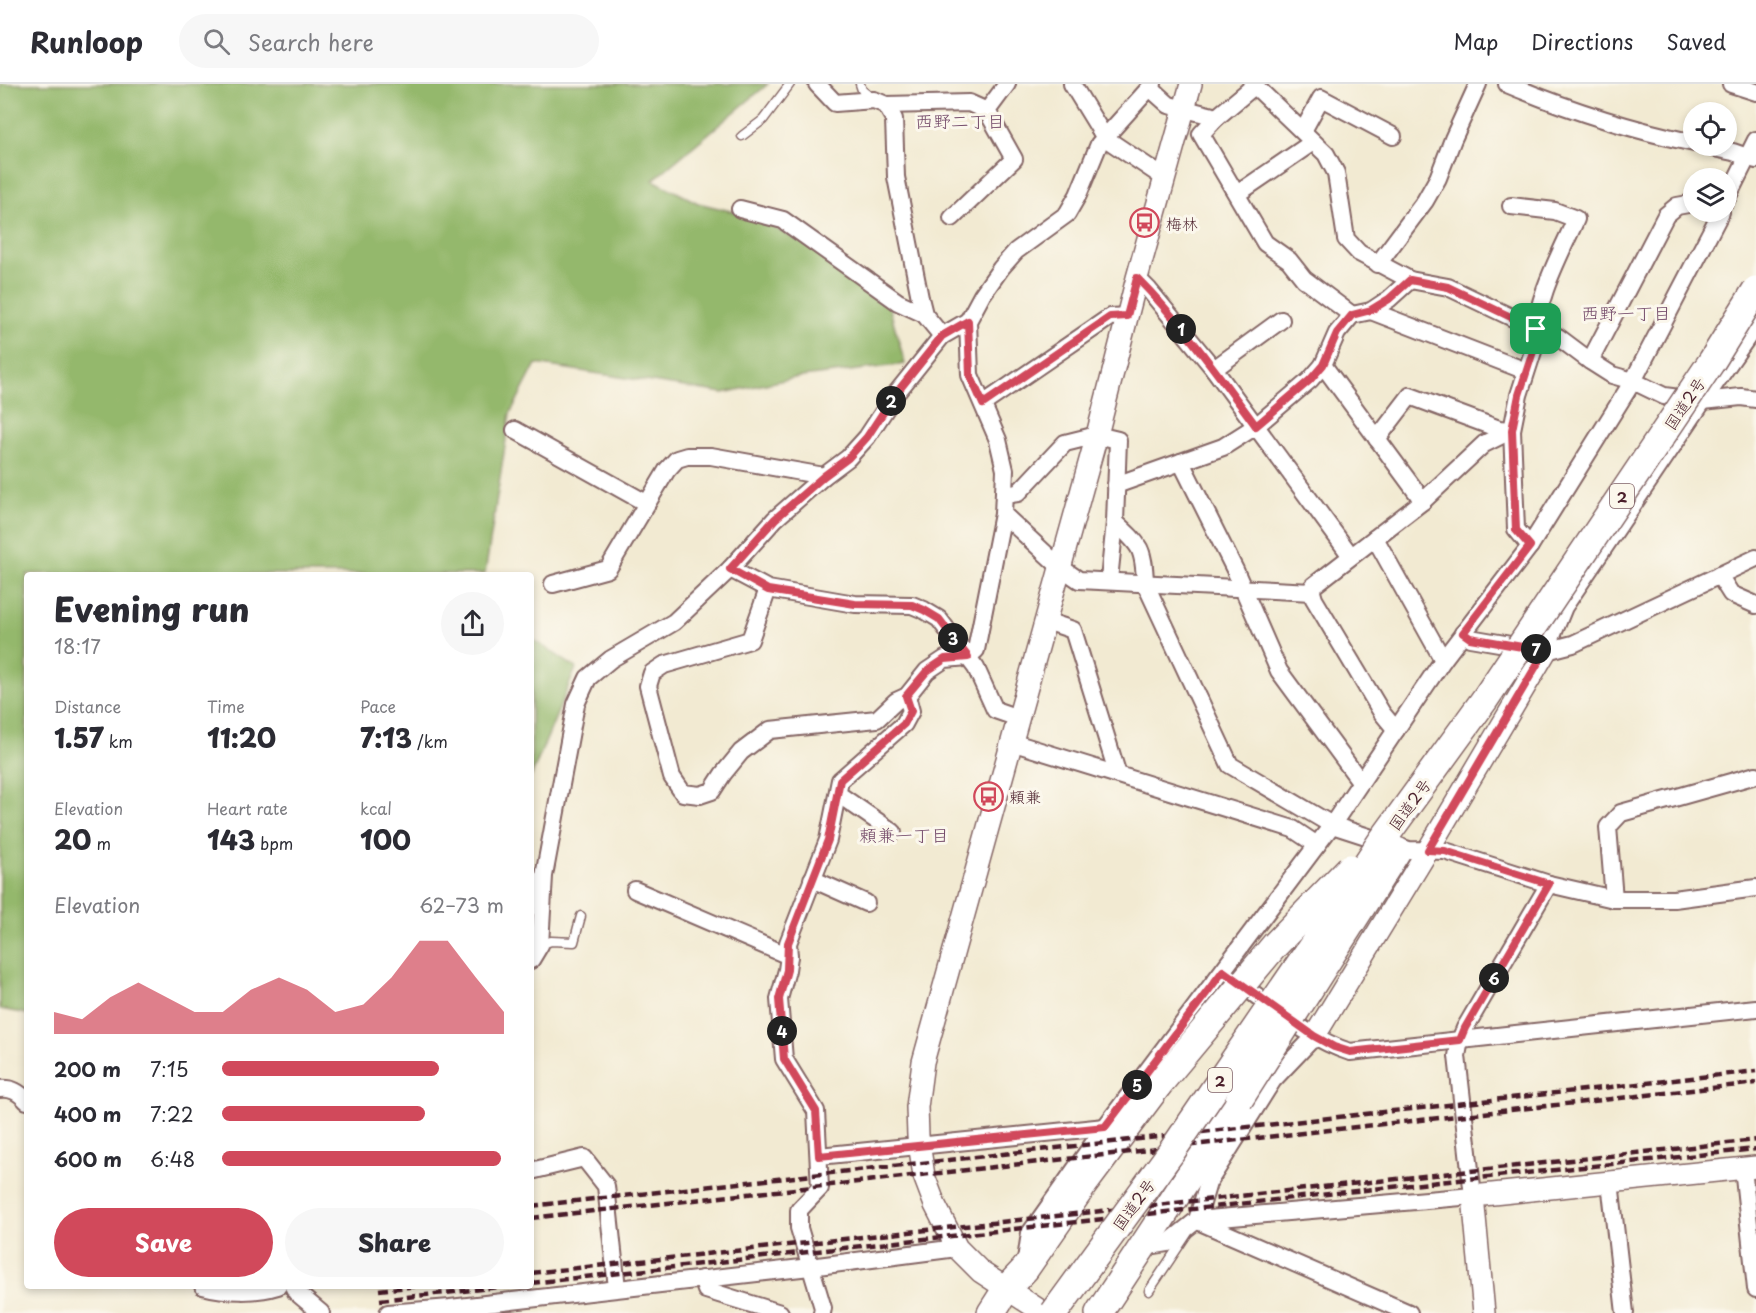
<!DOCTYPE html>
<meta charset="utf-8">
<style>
:root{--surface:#fff;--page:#f7f7f7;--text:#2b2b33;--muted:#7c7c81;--line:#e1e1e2;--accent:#d1495b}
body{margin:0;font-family:"Playpen Sans","Klee One",sans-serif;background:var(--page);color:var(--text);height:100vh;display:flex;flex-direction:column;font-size:22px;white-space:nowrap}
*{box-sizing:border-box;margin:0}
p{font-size:20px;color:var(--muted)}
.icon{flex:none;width:33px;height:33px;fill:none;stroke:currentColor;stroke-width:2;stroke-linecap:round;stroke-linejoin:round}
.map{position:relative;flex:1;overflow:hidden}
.sheet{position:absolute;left:24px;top:488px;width:510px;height:717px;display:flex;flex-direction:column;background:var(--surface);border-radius:6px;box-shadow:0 3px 9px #0003}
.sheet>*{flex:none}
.controls{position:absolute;left:1683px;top:18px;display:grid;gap:12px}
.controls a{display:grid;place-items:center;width:54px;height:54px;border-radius:50%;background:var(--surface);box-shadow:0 3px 9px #0003;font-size:30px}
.pin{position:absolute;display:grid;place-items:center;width:51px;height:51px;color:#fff;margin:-26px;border-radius:12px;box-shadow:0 3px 9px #0006}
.km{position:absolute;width:30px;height:30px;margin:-15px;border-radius:50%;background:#222;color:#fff;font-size:16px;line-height:30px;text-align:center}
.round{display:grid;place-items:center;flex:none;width:63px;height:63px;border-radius:32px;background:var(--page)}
.headline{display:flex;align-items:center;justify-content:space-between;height:102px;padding:0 30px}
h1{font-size:33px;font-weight:800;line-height:45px}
.metrics{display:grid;grid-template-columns:repeat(3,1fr);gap:9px;height:102px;padding:6px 30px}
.metrics div{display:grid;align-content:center}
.metrics b{font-size:26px;font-weight:800}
.metrics small{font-size:16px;font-weight:400}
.metrics p{font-size:16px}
.chart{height:168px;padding:12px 30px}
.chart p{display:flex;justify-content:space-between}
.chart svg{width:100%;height:108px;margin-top:6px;fill:var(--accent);opacity:.7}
.cta{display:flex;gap:12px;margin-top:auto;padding:12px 30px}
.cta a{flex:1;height:69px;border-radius:36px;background:var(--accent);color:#fff;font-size:24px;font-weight:800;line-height:69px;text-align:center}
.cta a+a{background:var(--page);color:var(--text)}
ul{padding:0 30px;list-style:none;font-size:20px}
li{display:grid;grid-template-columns:96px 72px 1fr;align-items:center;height:45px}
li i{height:15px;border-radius:8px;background:var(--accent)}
header{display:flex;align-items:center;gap:36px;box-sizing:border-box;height:84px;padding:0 30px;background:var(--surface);border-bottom:2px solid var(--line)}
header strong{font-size:28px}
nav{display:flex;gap:33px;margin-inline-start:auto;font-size:21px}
.search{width:420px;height:54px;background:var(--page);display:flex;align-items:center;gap:15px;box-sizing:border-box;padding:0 21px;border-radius:33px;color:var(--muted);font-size:22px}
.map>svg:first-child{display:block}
</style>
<header>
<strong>Runloop</strong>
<div class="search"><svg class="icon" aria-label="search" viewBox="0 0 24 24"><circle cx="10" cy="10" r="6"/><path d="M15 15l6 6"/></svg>Search here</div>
<nav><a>Map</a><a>Directions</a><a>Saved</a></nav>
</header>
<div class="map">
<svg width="1756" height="1229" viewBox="0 0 1756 1229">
<rect width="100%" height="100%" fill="#fbf7ec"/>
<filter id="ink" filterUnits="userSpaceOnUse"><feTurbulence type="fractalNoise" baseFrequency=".0167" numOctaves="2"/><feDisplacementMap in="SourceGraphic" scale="12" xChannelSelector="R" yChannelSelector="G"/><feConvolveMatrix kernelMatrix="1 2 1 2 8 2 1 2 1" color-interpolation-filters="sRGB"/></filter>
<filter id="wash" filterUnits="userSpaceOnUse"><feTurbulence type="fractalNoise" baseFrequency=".008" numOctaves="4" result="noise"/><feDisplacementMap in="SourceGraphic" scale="24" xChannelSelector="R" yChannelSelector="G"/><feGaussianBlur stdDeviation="1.35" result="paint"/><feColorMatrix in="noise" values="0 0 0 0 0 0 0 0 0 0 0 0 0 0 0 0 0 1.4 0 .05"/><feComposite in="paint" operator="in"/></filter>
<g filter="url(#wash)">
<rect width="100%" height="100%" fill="#f2ead2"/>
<g fill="#94b86c" stroke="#6f6c4c" stroke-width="1.5">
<polygon points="0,0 768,0 653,96 698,119 755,133 826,172 889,222 905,280 794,294 723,309 536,280 510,330 485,490 27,490 27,930 0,925"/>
<polygon points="531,554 576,584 531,693"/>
</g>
</g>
<g filter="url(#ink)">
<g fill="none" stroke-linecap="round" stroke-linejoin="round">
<defs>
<g id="service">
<polyline points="860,0 862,6 873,15"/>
<polyline points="742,52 763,36 790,0"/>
<polyline points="540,861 551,857 574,858 581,832"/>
<polyline points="1149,1207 1187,1150"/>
</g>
<g id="minor">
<polyline points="817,0 835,19 874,16 886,21 894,35 896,93 920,214 924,230 942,252"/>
<polyline points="1072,0 1105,54 1166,95"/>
<polyline points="1253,0 1326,70 1336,89 1346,155 1359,169 1410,196 1448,203 1536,245 1558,253 1590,277 1612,291 1633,297 1664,312 1703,317 1741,313 1756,315"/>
<path d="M 1507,0 C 1569,26 1628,45 1694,59"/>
<polyline points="1731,0 1756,8"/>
<polyline points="1150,4 1169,21 1217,33 1254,2"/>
<polyline points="886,21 969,19 987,27"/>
<polyline points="1217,33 1201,50 1265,159 1289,176 1304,195 1352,231"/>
<polyline points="1303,47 1321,14 1393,52"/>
<polyline points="1704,62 1733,68 1756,76"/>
<polyline points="1237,110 1313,58"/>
<polyline points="1726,116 1756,56"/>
<path d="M 1511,122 L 1555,127 L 1576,135 C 1562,167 1532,221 1537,255 L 1519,311 L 1512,346 L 1516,445 L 1530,462"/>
<polyline points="740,125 783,136 898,218 924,230"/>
<polyline points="952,134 1014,75 987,27 1007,0"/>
<polyline points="1378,180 1425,117 1438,94 1453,55 1478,0"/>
<polyline points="1137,194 1149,206 1214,285 1351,472"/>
<polyline points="1371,227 1526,287"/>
<polyline points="1590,277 1666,131 1677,122 1694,119"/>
<polyline points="1323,281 1423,417"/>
<polyline points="1214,285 1281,236"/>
<polyline points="983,320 1110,233 1127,232"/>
<polyline points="515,346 646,419"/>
<polyline points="1377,355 1410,312 1499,345 1512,346"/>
<polyline points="1181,378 1235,486 1279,587 1360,697"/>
<polyline points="1116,401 1223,363 1256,342 1310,296 1323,281 1337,249 1352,231 1371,227 1389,215 1410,196"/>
<polyline points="1004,411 1018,409 1065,359 1097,351 1118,356 1115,438 1109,496"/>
<polyline points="1003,430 1060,483 1079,496 1312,508"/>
<path d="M 1115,438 C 1140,461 1144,464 1145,499 L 1230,681 L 1332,741 L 1409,766 L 1445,767 L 1549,800 L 1614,815 L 1674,815 L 1756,804"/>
<polyline points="1375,454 1443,576"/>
<polyline points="730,485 768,505 855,520 912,521 924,526 939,535 976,584 995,626 1018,634"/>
<polyline points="1719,491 1731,510 1756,521"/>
<polyline points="553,500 608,485 667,386 677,375 687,372 711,372 824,392"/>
<polyline points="768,505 750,556 664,581 652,589 648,602 672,693 683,709 700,711 712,707 723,690 741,668 770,646 877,635 896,617 907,612 927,587 945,575 968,573 976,566 1003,430 1005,386 998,356 970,291 968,237 982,211 1001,184 1016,167 1067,130 1078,111 1099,60 1153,0"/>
<polyline points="1046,537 1073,546 1118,691"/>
<polyline points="1463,549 1470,554 1546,567 1573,560 1756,474"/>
<polyline points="1546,567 1564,523 1703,317 1756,241"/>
<polyline points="1396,646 1382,629 1314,515 1312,508 1313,502 1423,417 1484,360 1512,346"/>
<polyline points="1011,658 1293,745 1317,761"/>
<polyline points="838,710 893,748"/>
<polyline points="812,795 866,819"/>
<polyline points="635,806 789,872 788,859 828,756 840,696 904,640 911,627 907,612"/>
<polyline points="1614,815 1608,743 1621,729 1756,691"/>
<polyline points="789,872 787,886 779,915 784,975 816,1027 820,1104 799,1126 799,1144 823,1224 822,1229"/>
<polyline points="531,876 540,861 544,792 576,620 588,594 611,575 674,538 730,485 775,435 824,392 848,374 867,353 894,312 942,252 968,237"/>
<path d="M 1235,896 C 1271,921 1308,955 1350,968 L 1756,924"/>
<path d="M 0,1005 C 12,1004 19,1008 27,1017"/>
<polyline points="819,1072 1105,1043"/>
<polyline points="1743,1084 1756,1205"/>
<polyline points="531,1087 584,1074 606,1102 617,1204"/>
<polyline points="1610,1098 1625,1229"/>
<polyline points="1197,1136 1473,1112 1457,972 1460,956 1465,944 1549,800"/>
<polyline points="1200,1138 1409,1229"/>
<polyline points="1143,1163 1168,1159 1197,1136 1208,1099 1273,996 1314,953"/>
<polyline points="1026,1176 1030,1149 1105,1043 1332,741 1443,576 1530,462 1633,297 1721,128"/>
<polyline points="702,1195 706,1206 780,1229"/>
<path d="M 203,1202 C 225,1208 256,1209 278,1202"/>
<polyline points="293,1202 296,1208 321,1229"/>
<polyline points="388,1229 450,1224 810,1183 957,1164"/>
</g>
<g id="tertiary">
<polyline points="1314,953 1428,766 1546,567"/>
<polyline points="1044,1229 981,1188 957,1164 935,1121 924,1092 918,1052 917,1023 923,978 1097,351 1137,194 1191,0"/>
<polyline points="1484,1229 1473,1112 1756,1083"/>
</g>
<g id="trunk">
<polyline points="991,1229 1007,1204 1025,1185 1084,1100 1159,1000"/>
<polyline points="1099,1229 1239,1016"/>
</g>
</defs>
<use href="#service" stroke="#856665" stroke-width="11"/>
<use href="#minor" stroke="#856665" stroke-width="20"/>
<use href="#tertiary" stroke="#856665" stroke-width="24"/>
<use href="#trunk" stroke="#856665" stroke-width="30"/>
<use href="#service" stroke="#fff" stroke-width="8"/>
<use href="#minor" stroke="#fff" stroke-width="16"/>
<use href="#tertiary" stroke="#fff" stroke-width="21"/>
<use href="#trunk" stroke="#fff" stroke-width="27"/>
<g stroke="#4a1f2b" stroke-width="4.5" stroke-dasharray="9 4.5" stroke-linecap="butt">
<polyline points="531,1122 1756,987"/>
<polyline points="531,1134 1756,999"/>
<polyline points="531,1189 1756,1056"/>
<polyline points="531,1199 1382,1104 1756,1065"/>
<polyline points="379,1206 418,1202"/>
<polyline points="380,1216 508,1202"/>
</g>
<defs>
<g id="trunk-bridge">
<polyline points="1159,1000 1275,861 1350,784"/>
<polyline points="1239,1016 1397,767"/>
<polyline points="1054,1229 1172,1067 1319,852 1381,758 1485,615 1712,277 1756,206"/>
</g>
</defs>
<use href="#trunk-bridge" stroke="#856665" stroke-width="30" stroke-linecap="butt"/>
<use href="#trunk-bridge" stroke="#fff" stroke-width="27"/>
</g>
</g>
<g fill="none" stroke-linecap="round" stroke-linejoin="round" filter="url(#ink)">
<defs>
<path id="route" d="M 1137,194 C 1180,237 1219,292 1256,342 L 1310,296 L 1323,281 L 1337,249 L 1352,231 L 1371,226 L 1389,215 L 1410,196 L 1448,203 L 1536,245 L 1537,255 L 1519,311 L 1512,346 L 1516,446 L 1530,462 L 1463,549 L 1470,554 L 1545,567 L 1428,766 L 1445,767 L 1549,800 L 1465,944 L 1460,956 L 1350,968 L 1334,963 L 1314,952 L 1223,887 L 1105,1043 L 819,1072 L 816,1027 L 784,975 L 779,915 L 787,886 L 788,859 L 828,756 L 840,696 L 904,640 L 911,627 L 906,612 L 927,587 L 945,575 L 968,573 L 939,535 L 924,526 L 912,521 L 855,520 L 768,506 L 730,485 L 775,435 L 824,392 L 848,374 L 867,353 L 894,312 L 942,252 L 968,237 L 970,291 L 983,320 L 1110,233 L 1127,232 Z"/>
</defs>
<use href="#route" stroke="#fff" stroke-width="12"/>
<use href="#route" stroke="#d1495b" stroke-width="8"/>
</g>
<defs>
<symbol id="bus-ring" viewBox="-11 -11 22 22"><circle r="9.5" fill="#fbf7ec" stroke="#d1495b" stroke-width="1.5"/><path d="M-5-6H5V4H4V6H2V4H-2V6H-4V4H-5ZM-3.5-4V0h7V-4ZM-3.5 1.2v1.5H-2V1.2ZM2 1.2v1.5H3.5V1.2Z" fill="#d1495b"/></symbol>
</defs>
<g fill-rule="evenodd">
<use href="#bus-ring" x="1128" y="122" width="33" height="33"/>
<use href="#bus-ring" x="972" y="696" width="33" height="33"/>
</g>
<g text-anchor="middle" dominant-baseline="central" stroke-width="6" stroke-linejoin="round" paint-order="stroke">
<g fill="#fbf7ec" stroke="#7f6065" stroke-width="1.5">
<rect x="1610" y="400" width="24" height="24" rx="4.5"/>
<rect x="1208" y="984" width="24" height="24" rx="4.5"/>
</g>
<g font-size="15" font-weight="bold" fill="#4a1f2b">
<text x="1622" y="412">2</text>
<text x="1220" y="996">2</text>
</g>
<g font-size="16" fill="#4a1f2b" stroke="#fbf7ec" text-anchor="start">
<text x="1166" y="139">梅林</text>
<text x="1009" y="712">頼兼</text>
</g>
<g font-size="16" fill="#4a1f2b" stroke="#fbf7ec">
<text transform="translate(1684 319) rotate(-56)">国道2号</text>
<text transform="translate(1409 720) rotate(-54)">国道2号</text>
<text transform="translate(1133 1120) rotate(-54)">国道2号</text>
</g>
<g font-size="18" fill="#724868" stroke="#fbf7ec">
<text x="960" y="36">西野二丁目</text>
<text x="1626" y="228">西野一丁目</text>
<text x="904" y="750">頼兼一丁目</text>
</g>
</g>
</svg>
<div class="controls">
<a><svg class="icon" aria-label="locate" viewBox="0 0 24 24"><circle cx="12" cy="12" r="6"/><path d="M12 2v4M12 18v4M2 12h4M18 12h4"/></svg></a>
<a><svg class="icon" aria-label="layers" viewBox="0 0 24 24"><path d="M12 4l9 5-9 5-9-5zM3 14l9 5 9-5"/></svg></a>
</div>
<div class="pin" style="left:1536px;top:245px;background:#1e9e55"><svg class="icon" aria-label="arrive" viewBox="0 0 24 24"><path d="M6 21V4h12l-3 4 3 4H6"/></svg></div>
<b class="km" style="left:1181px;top:245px">1</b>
<b class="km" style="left:891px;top:317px">2</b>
<b class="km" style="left:953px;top:554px">3</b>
<b class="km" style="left:782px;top:947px">4</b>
<b class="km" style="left:1137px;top:1001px">5</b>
<b class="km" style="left:1494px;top:894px">6</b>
<b class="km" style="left:1536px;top:565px">7</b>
<section class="sheet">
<div class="headline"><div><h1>Evening run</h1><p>18:17</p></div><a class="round"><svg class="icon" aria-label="share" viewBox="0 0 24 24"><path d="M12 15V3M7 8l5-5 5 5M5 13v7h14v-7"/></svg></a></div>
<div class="metrics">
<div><p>Distance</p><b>1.57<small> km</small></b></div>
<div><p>Time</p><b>11:20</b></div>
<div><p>Pace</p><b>7:13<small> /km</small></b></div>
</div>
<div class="metrics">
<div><p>Elevation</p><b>20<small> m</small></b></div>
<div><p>Heart rate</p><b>143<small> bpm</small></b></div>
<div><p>kcal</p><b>100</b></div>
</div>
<div class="chart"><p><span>Elevation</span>62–73 m</p>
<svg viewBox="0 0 160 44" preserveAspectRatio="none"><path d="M0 44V35L10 38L20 29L30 23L40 29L50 35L60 35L70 26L80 21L90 26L100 35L110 32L120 21L130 6L140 6L150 21L160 35V44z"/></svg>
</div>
<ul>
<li><b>200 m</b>7:15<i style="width:77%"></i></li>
<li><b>400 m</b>7:22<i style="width:72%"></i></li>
<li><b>600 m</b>6:48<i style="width:99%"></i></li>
</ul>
<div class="cta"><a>Save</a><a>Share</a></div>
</section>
</div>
